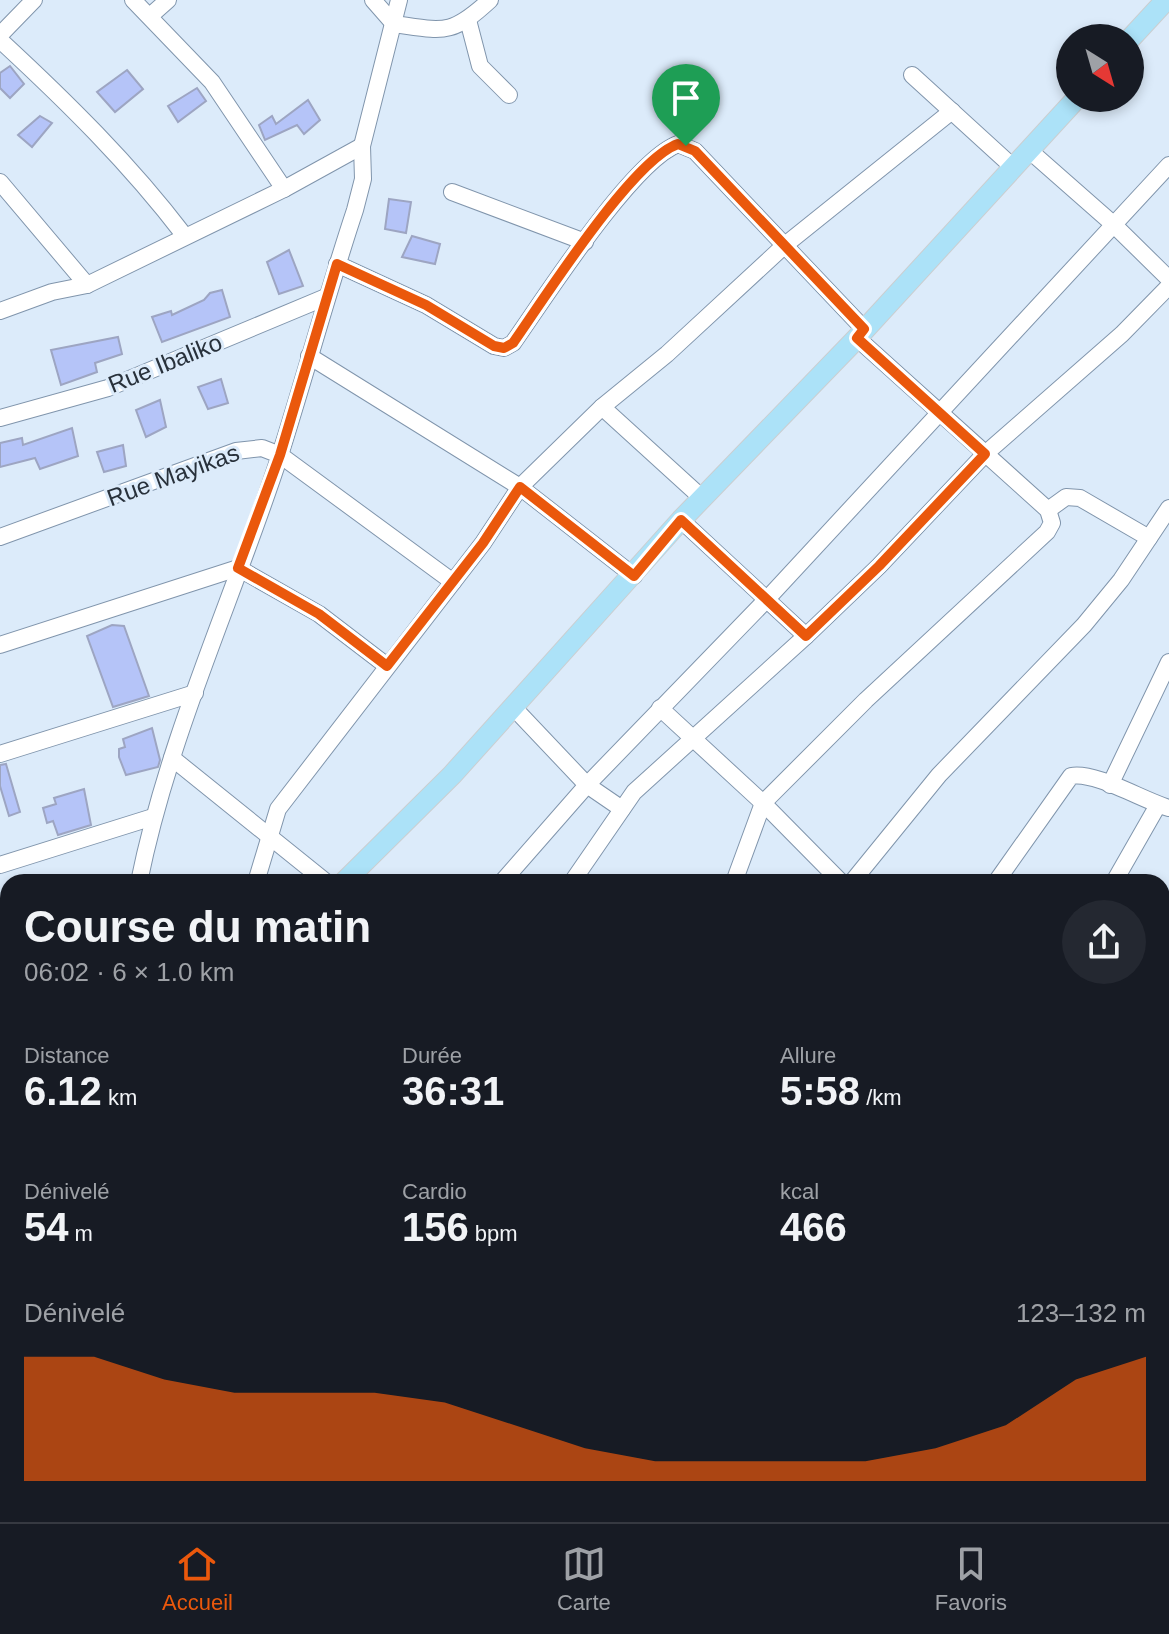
<!DOCTYPE html>
<html lang="fr">
<meta charset="utf-8">
<style>
:root{--surface:#171b24;--page:#242831;--text:#f1f3f6;--muted:#9ea1a6;--line:#363941;--accent:#ea580c}
body{margin:0;font-family:Arial,sans-serif;background:var(--page);color:var(--text);height:100vh;display:flex;flex-direction:column;font-size:30px;white-space:nowrap}
*{box-sizing:border-box;margin:0}
p{font-size:26px;color:var(--muted)}
.icon{flex:none;width:44px;height:44px;fill:none;stroke:currentColor;stroke-width:2;stroke-linecap:round;stroke-linejoin:round}
.map{position:relative;flex:1;overflow:hidden}
.details{position:absolute;left:0px;top:874px;width:1170px;height:648px;display:flex;flex-direction:column;background:var(--surface);border-radius:24px 24px 0 0;box-shadow:0 4px 12px #0003}
.details>*{flex:none}
.needle{width:52px;rotate:143deg}
.fabs{position:absolute;left:1056px;top:24px;display:grid;gap:16px}
.fabs a{display:grid;place-items:center;width:88px;height:88px;border-radius:50%;background:var(--surface);box-shadow:0 4px 12px #0003;font-size:40px}
.pin{position:absolute;display:grid;place-items:center;width:68px;height:68px;color:#fff;margin:-82px -34px;border-radius:50% 50% 50% 0;rotate:-45deg;box-shadow:0 0 8px #0007}
.pin .icon{rotate:45deg}
.round{display:grid;place-items:center;flex:none;width:84px;height:84px;border-radius:42px;background:var(--page)}
.summary{display:flex;align-items:center;justify-content:space-between;height:136px;padding:0 24px}
h1{font-size:44px;font-weight:700;line-height:60px}
.stats{display:grid;grid-template-columns:repeat(3,1fr);gap:12px;height:136px;padding:8px 24px}
.stats div{display:grid;align-content:center}
.stats b{font-size:40px;font-weight:700}
.stats small{font-size:22px;font-weight:400}
.stats p{font-size:22px}
.chart{height:224px;padding:16px 24px}
.chart p{display:flex;justify-content:space-between}
.chart svg{width:100%;height:144px;margin-top:8px;fill:var(--accent);opacity:.7}
.menu{display:flex;justify-content:space-around;align-items:center;height:112px;border-top:2px solid var(--line);background:var(--surface);font-size:22px;color:var(--muted)}
.menu a{display:grid;justify-items:center;gap:4px}
.menu .current{color:var(--accent)}
.map>svg:first-child{display:block}
</style>
<div class="map">
<svg width="1169" height="1522" viewBox="0 0 1169 1522">
<rect width="100%" height="100%" fill="#dcebfa"/>
<g fill="#b5c4f8" stroke="#9da5c2" stroke-width="2">
<polygon points="10,66 24,84 10,98 0,88 0,73"/>
<polygon points="127,70 143,89 115,112 97,92"/>
<polygon points="197,88 206,101 178,122 168,106"/>
<polygon points="308,100 320,120 304,134 297,125 265,140 259,125 272,116 276,124"/>
<polygon points="40,116 52,123 32,147 18,135"/>
<polygon points="389,199 411,202 406,233 385,229"/>
<polygon points="412,236 440,244 435,264 402,257"/>
<polygon points="289,250 303,286 279,294 267,262"/>
<polygon points="222,290 230,317 162,342 152,317 171,311 172,315 204,300 210,293"/>
<polygon points="118,337 122,354 95,363 97,372 61,385 51,350"/>
<polygon points="221,379 228,403 208,409 198,387"/>
<polygon points="160,400 166,427 146,437 136,410"/>
<polygon points="72,428 78,456 40,469 35,458 0,467 0,443 22,438 23,445"/>
<polygon points="123,445 126,466 104,472 97,452"/>
<polygon points="112,625 124,626 149,696 113,707 87,636"/>
<polygon points="152,728 160,760 158,767 126,775 119,757 119,749 125,747 123,739"/>
<polygon points="6,764 20,812 9,816 0,786 0,765"/>
<polygon points="84,789 91,825 58,835 53,821 47,823 43,808 56,804 54,798"/>
</g>
<g fill="none" stroke-linecap="round" stroke-linejoin="round">
<defs>
<g id="minor">
<polyline points="133,0 212,82 284,189"/>
<path d="M 373,0 L 394,24 C 444,31 451,36 490,0"/>
<polyline points="150,16 168,0"/>
<polyline points="468,20 480,66 509,95"/>
<polyline points="0,35 34,0"/>
<path d="M 0,40 C 67,102 129,163 184,235"/>
<polyline points="912,75 1014,168"/>
<polyline points="1030,151 1113,224 1169,279"/>
<polyline points="0,182 87,285"/>
<polyline points="452,192 585,242"/>
<path d="M 337,264 L 426,305 L 494,346 L 504,348 L 513,343 C 544,299 632,161 678,144 L 695,151 L 864,329"/>
<polyline points="0,311 52,292 87,285 284,189 362,146"/>
<polyline points="309,356 520,487 634,576"/>
<polyline points="602,407 702,498"/>
<polyline points="0,418 108,388 326,297"/>
<polyline points="1048,510 1066,497 1080,498 1149,538"/>
<polyline points="681,520 806,636"/>
<polyline points="0,537 236,451 262,448 280,455 453,582"/>
<polyline points="0,645 238,568 319,614 387,666"/>
<polyline points="514,708 587,785 622,809"/>
<polyline points="660,708 763,803 841,882"/>
<polyline points="0,754 195,693"/>
<polyline points="172,758 326,882"/>
<polyline points="1110,785 1169,662"/>
<polyline points="0,865 153,817"/>
<path d="M 139,882 C 169,734 234,597 280,455 C 306,373 328,291 355,210 L 363,179 L 362,146 L 399,0"/>
<polyline points="256,882 278,809 483,543 520,487 602,407 667,354 785,245 952,111"/>
<polyline points="502,882 587,785 768,598 1169,165"/>
<polyline points="572,882 634,792 806,636 879,566 985,454 1122,334 1169,286"/>
<polyline points="734,882 763,803 866,700 1047,532 1052,523 1048,510 857,338"/>
<polyline points="852,882 939,775 1084,625 1121,580 1169,508"/>
<path d="M 996,882 L 1071,776 C 1095,771 1144,801 1169,808"/>
<polyline points="1114,882 1158,805"/>
<polyline points="0,974 8,971"/>
<polyline points="1162,998 1169,990"/>
<polyline points="1162,1064 1169,1057"/>
<polyline points="1162,1085 1169,1089"/>
<polyline points="0,1198 8,1195"/>
<polyline points="0,1219 8,1227"/>
<polyline points="1162,1279 1169,1267"/>
<polyline points="0,1372 8,1380"/>
<polyline points="1162,1409 1169,1412"/>
<polyline points="0,1423 8,1431"/>
<polyline points="0,1451 8,1442"/>
<polyline points="0,1510 8,1501"/>
<polyline points="89,1514 97,1522"/>
<polyline points="134,1514 142,1522"/>
<polyline points="305,1514 313,1522"/>
<polyline points="406,1522 414,1514"/>
<polyline points="520,1522 521,1514"/>
<polyline points="572,1522 573,1514"/>
<polyline points="670,1522 672,1514"/>
<polyline points="774,1522 775,1514"/>
<polyline points="872,1522 874,1514"/>
<polyline points="971,1522 972,1514"/>
<polyline points="1078,1522 1079,1514"/>
</g>
<g id="major">
<polyline points="1130,39 1166,0"/>
<polyline points="344,882 452,775 681,520 857,338 1077,98"/>
<polyline points="0,1067 8,1065"/>
</g>
</defs>
<use href="#minor" stroke="#8095ac" stroke-width="18"/>
<use href="#major" stroke="#cbced0" stroke-width="22"/>
<use href="#minor" stroke="#fff" stroke-width="16"/>
<use href="#major" stroke="#ace2f8" stroke-width="20"/>
</g>
<g fill="none" stroke-linecap="round" stroke-linejoin="round">
<defs>
<path id="route" d="M 678,144 L 695,151 L 864,329 L 857,338 L 985,454 L 879,566 L 806,636 L 681,520 L 634,576 L 520,487 L 483,543 L 387,666 L 319,614 L 238,568 L 280,455 L 337,264 L 426,305 L 494,346 L 504,348 L 513,343 C 544,299 632,160 678,144 Z"/>
</defs>
<use href="#route" stroke="#fff" stroke-width="16"/>
<use href="#route" stroke="#ea580c" stroke-width="10"/>
</g>
<g text-anchor="middle" dominant-baseline="central" stroke-width="6" stroke-linejoin="round" paint-order="stroke">
<g font-size="24" fill="#28313b" stroke="#dcebfa">
<text transform="translate(165 363) rotate(-22)">Rue Ibaliko</text>
<text transform="translate(173 475) rotate(-20)">Rue Mayikas</text>
</g>
</g>
</svg>
<div class="fabs">
<a><svg class="needle" viewBox="-14 -14 28 28"><path d="M0-13l5 13h-10z" fill="#e53935"/><path d="M0 13l5-13h-10z" fill="#9ea1a6"/></svg></a>
</div>
<div class="pin" style="left:686px;top:146px;background:#1e9e55"><svg class="icon" aria-label="arrive" viewBox="0 0 24 24"><path d="M6 21V4h12l-3 4 3 4H6"/></svg></div>
<section class="details">
<div class="summary"><div><h1>Course du matin</h1><p>06:02 · 6 × 1.0 km</p></div><a class="round"><svg class="icon" aria-label="share" viewBox="0 0 24 24"><path d="M12 15V3M7 8l5-5 5 5M5 13v7h14v-7"/></svg></a></div>
<div class="stats">
<div><p>Distance</p><b>6.12<small> km</small></b></div>
<div><p>Durée</p><b>36:31</b></div>
<div><p>Allure</p><b>5:58<small> /km</small></b></div>
</div>
<div class="stats">
<div><p>Dénivelé</p><b>54<small> m</small></b></div>
<div><p>Cardio</p><b>156<small> bpm</small></b></div>
<div><p>kcal</p><b>466</b></div>
</div>
<div class="chart"><p><span>Dénivelé</span>123–132 m</p>
<svg viewBox="0 0 160 44" preserveAspectRatio="none"><path d="M0 44V6L10 6L20 13L30 17L40 17L50 17L60 20L70 27L80 34L90 38L100 38L110 38L120 38L130 34L140 27L150 13L160 6V44z"/></svg>
</div>
</section>
</div>
<nav class="menu">
<a class="current"><svg class="icon" aria-label="home" viewBox="0 0 24 24"><path d="M3 11l9-7 9 7M6 9v11h12V9"/></svg>Accueil</a>
<a><svg class="icon" aria-label="map" viewBox="0 0 24 24"><path d="M3 6l6-2 6 2 6-2v14l-6 2-6-2-6 2zM9 4v14M15 6v14"/></svg>Carte</a>
<a><svg class="icon" aria-label="saved" viewBox="0 0 24 24"><path d="M7 4h10v16l-5-4-5 4z"/></svg>Favoris</a>
</nav>
